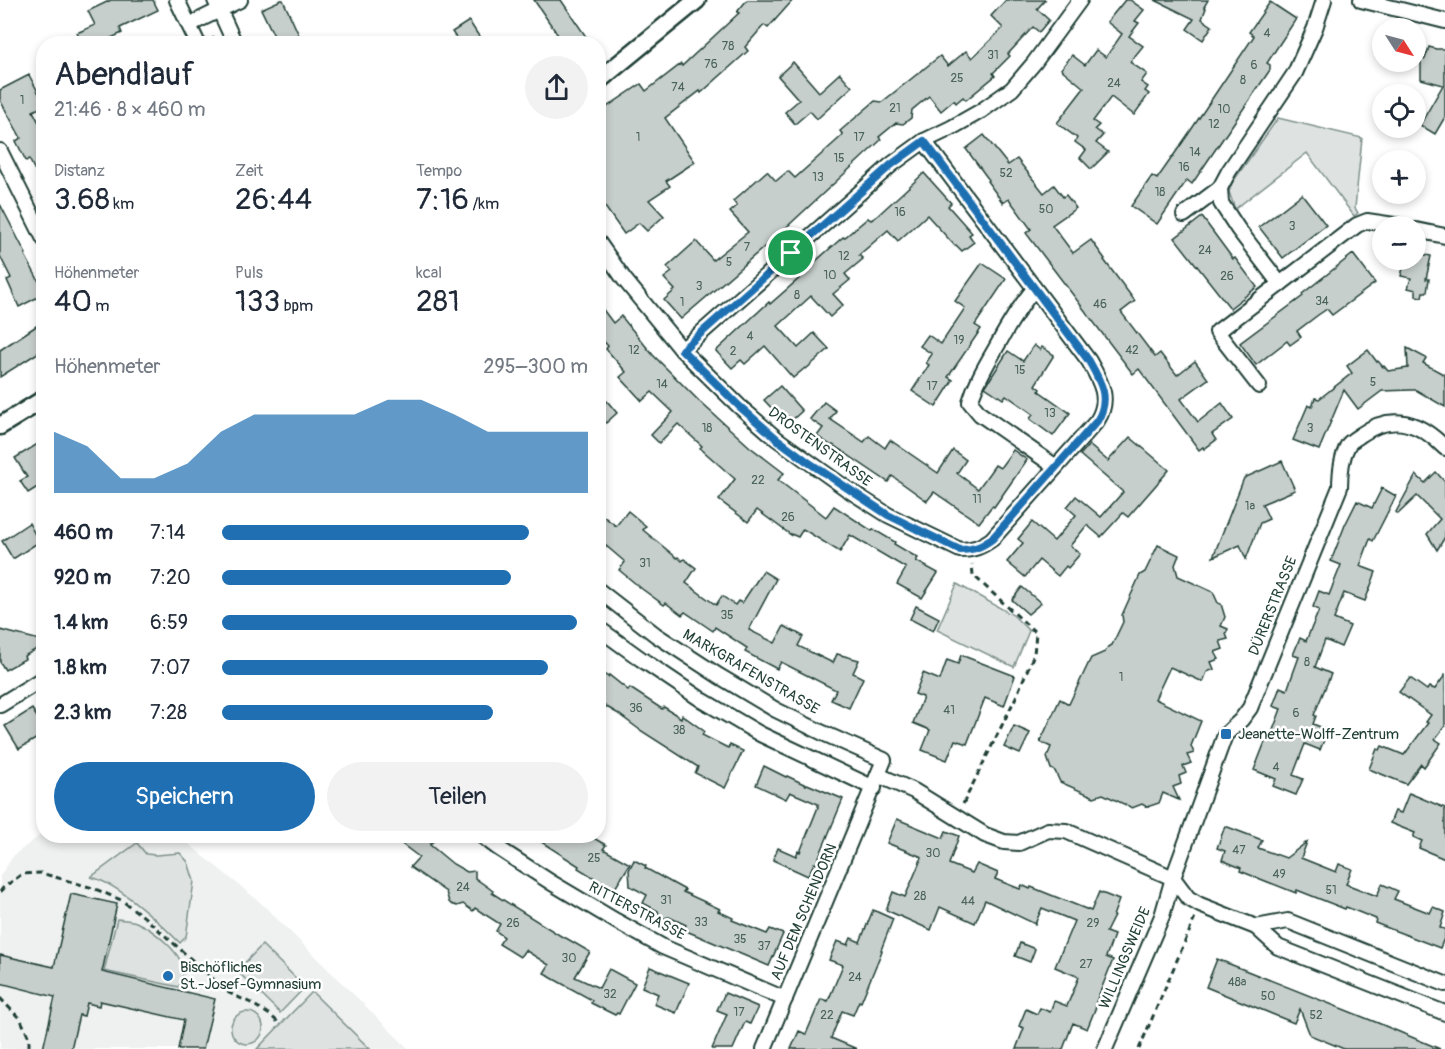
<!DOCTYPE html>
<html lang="de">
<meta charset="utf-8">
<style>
:root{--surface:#fff;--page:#f2f2f3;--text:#1f2937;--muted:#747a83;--accent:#1f6fb2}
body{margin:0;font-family:Pangolin,sans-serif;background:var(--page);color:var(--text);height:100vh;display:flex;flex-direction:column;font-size:22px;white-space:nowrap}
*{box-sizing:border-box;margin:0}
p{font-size:20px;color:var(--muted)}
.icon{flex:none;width:33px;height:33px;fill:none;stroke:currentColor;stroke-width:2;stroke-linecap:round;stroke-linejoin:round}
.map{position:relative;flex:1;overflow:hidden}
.drawer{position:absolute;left:36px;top:36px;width:570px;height:807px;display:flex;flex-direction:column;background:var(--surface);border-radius:24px;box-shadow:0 3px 9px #0003}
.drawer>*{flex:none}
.needle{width:39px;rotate:126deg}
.controls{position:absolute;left:1372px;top:18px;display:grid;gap:12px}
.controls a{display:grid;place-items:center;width:54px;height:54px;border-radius:50%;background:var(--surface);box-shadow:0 3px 9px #0003;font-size:30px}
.pin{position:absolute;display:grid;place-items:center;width:51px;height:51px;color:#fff;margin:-26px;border:3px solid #fff;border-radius:50%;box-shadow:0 2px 6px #0007}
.round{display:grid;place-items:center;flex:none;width:63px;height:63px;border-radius:32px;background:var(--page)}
.head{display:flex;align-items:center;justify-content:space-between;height:102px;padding:0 18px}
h1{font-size:33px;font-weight:600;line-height:45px}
.metrics{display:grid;grid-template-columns:repeat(3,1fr);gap:9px;height:102px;padding:6px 18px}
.metrics div{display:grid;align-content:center}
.metrics b{font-size:30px;font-weight:600}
.metrics small{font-size:16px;font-weight:400}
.metrics p{font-size:16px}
.chart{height:168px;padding:12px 18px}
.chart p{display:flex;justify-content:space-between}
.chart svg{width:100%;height:108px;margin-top:6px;fill:var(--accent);opacity:.7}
.cta{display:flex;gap:12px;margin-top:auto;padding:12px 18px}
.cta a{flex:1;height:69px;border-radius:36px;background:var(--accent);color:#fff;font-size:24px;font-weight:600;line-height:69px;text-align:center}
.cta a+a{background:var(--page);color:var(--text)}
ul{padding:0 18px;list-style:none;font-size:20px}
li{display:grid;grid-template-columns:96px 72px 1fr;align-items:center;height:45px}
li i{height:15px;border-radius:8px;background:var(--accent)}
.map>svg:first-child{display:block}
</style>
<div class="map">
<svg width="1445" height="1049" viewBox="0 0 1445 1049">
<rect width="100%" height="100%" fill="#fff"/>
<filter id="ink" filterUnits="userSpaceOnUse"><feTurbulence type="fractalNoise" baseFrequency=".0167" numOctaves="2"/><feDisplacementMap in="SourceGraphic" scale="12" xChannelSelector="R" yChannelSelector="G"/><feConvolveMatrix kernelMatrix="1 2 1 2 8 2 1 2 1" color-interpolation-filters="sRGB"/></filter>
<g filter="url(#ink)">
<polygon fill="#eef1f0" points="43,833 44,836 179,836 261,903 409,1049 0,1049 0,876 14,855"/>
<g fill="#dee3e2" stroke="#7e908b" stroke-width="1.5">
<polygon points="1278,118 1362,138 1355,208 1358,213 1354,216 1307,153 1235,209 1229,192 1232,183"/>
<polygon points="957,584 1013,615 1029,631 1014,667 937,630"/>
<path d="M 137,843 L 146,854 L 156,855 L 180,853 L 188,862 L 194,881 L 186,937 L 180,943 C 159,922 119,884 91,877 Z"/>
<path d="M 117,919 C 123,920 130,920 136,922 C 152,929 185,954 183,973 C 183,978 180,983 179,987 L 104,971 Z"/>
<polygon points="262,945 305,987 280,1013 237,971"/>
<polygon points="312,992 370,1049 257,1049"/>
<circle cx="247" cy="1028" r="16"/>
</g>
<g fill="#c7cfcc" stroke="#1f3d34" stroke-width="1.5">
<polygon points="111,0 153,0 158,10 120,28 122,33 111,38 114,44 82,44 77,33 95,25 88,11"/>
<polygon points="281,0 283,0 303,44 278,44 261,9"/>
<polygon points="534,0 561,0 587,38 580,44 564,44"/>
<polygon points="747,0 793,0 768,28 764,25 745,47 748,51 701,93 700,91 665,118 695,162 666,181 670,186 649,200 664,216 647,231 639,223 624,234 598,197 598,113 641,84 646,91 681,64 682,66 739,13 737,12"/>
<polygon points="1006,0 1045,0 1037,9 1049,20 1039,32 1033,27 1008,54 1010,56 993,73 995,76 966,100 963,97 956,103 954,100 941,111 929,96 912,110 911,118 903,124 896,123 879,137 881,140 777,236 681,319 664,300 675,290 664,278 672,272 667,267 696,241 713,260 748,232 730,212 737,206 733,201 767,171 776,181 788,171 795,178 843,135 840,131 875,101 882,102 940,56 948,66 966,51 972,58 1003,28 991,16"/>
<polygon points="1125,0 1130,0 1144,10 1135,21 1139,23 1129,36 1143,46 1130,62 1147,74 1141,82 1148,87 1145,91 1149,94 1134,115 1111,97 1093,121 1099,125 1095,129 1103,135 1096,143 1108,152 1091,169 1080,158 1086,150 1075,142 1077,138 1057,123 1084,88 1061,69 1072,55 1085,65 1096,50 1106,57 1122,34 1107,22"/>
<polygon points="1155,0 1208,0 1204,7 1206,8 1202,19 1212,26 1203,40 1187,29 1194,19"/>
<polygon points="1270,2 1296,19 1267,63 1270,65 1270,70 1213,153 1192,184 1187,180 1157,224 1131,206 1152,176 1157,179 1187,136 1254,36 1249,32"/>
<polygon points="469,21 484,44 460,44 452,32"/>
<polygon points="1429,47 1436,49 1445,49 1445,117 1435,134 1420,125 1443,85 1421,79 1421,59 1425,59"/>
<polygon points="793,62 819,92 840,73 852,87 817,119 810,111 795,124 785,112 799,100 778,76"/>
<polygon points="29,75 44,103 44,106 33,111 44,132 44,188 29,159 26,161 16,141 21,138 0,100 0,90"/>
<polygon points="984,135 1008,165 1017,159 1044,193 1054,185 1063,197 1066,195 1076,208 1052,225 1073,253 1091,240 1105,259 1104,260 1135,301 1121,312 1155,357 1160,353 1177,375 1195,361 1208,379 1181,399 1198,422 1222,403 1233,419 1212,434 1216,440 1204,449 1203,447 1199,450 1139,369 1133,374 1026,233 1031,229 1009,199 1003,203 987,181 989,180 966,149"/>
<polygon points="924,173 951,203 948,206 972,233 969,235 974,242 962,251 956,245 955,246 927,215 898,241 888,230 859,255 863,259 845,274 850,280 833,294 843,305 830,317 811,296 778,326 798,348 814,333 829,349 806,369 805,368 793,378 765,346 745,364 741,360 732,368 716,351 769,302 770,304 810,269 809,267 843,237 844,238 868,218 871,220 876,217"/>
<polygon points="1302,194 1326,225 1283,258 1259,227"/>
<polygon points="0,204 26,254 25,255 44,291 44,294 19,307 7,280 11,278 0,256"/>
<polygon points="1202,217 1233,259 1235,258 1257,287 1230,308 1175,238"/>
<polygon points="1416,253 1431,256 1426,279 1429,279 1427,292 1423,292 1422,297 1416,296 1416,290 1408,288 1411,278 1401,276 1405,260 1416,260"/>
<polygon points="1353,254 1375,283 1332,315 1327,309 1318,315 1297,331 1301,337 1290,345 1287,341 1256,365 1240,343 1303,296 1302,294"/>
<polygon points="982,263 1006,279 975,325 981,329 948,377 953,380 936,407 912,391 929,365 926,363 932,354 920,346 928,335 941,344 965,308 955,301"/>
<polygon points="598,303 613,323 621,316 653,355 700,402 750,447 784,473 778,480 826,517 834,506 872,531 873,529 895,542 894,544 918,558 916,561 938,573 922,598 897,584 906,568 850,535 840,552 803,529 798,537 791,534 791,535 757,510 748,522 719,500 735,479 700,448 702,446 678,424 659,443 651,435 673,412 652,392 642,401 620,377 626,372 606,349 608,346 598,335"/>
<polygon points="44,321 44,349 0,377 0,350"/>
<polygon points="1034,345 1040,350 1042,347 1054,355 1035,385 1040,389 1039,391 1070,413 1053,436 1030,419 1033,414 1006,395 1003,399 985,387 1008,351 1023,361"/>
<polygon points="1407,348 1426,358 1423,363 1445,375 1445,407 1416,390 1411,390 1382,391 1358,409 1344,390 1319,450 1293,440 1308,405 1312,407 1315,398 1319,399 1352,373 1347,366 1368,350 1377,362 1378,361 1383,367 1384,366 1388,371 1408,368"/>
<polygon points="780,386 802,411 791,421 783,412 779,416 764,400"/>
<polygon points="607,401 617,413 606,423 598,414 598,409"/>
<polygon points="824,402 836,411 830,419 864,442 869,436 885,448 890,440 938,473 953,450 966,460 957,473 978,489 995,465 1000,468 1013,450 1027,460 994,507 992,506 979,523 934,492 927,501 892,476 888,482 833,445 832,446 817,436 823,428 810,419"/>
<polygon points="1130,437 1169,470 1128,517 1123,513 1101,537 1087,525 1070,546 1080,554 1068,568 1066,566 1058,576 1039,560 1025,577 1007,562 1023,543 1018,539 1032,522 1054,541 1076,515 1067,507 1076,496 1101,517 1123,492 1080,455 1089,445 1108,461"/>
<polygon points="44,440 44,483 28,493 20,481 27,477 15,458"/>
<polygon points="1282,461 1295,490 1262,504 1269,519 1260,523 1246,559 1240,545 1213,557 1244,478"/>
<polygon points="1436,472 1445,482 1445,537 1437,550 1427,534 1440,519 1417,496 1398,514 1396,512 1416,475 1425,483"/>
<polygon points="1382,488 1396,496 1373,541 1370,539 1360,566 1376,572 1365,601 1344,593 1334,619 1350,626 1341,647 1325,640 1315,667 1331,674 1314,715 1316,716 1313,724 1328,730 1320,750 1305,744 1293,775 1303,779 1296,795 1273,786 1276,779 1254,770 1267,737 1270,738 1281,709 1273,706 1280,687 1287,690 1299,657 1293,655 1300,638 1306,641 1319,610 1313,607 1319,591 1329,595 1341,565 1331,561 1345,525 1357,501 1372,508"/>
<polygon points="628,511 646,526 643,530 677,558 678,557 682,561 684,559 696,568 686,583 716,605 722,596 735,605 738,601 742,603 763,571 776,579 749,630 775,643 784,626 803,636 798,646 833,663 837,654 859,660 853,673 863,678 849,708 831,700 836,690 781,662 777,669 745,652 747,648 715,627 713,631 685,612 682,615 666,603 664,605 642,589 619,570 625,562 598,539 598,512 616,526"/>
<polygon points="29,523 39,542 13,559 2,541"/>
<polygon points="1158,545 1179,555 1175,565 1178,576 1213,592 1218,603 1221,604 1225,617 1221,626 1228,629 1226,634 1228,639 1220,641 1223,649 1215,652 1219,659 1211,662 1214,669 1207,672 1203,682 1170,667 1155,699 1201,721 1191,746 1194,753 1187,755 1191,763 1183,766 1186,773 1179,776 1181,784 1173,787 1179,800 1163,793 1159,803 1147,807 1142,804 1132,808 1103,794 1094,797 1060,782 1055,771 1051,769 1047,757 1051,747 1040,742 1060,699 1069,704 1091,658 1105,652 1107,648 1112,645 1123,622 1122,615 1140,575 1145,572"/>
<polygon points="1022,587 1041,603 1028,614 1012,600"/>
<polygon points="916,606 939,618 933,631 910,619"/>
<polygon points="0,630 44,641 44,645 24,656 25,659 5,670 0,662"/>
<polygon points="961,655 1015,676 1004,706 985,698 967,744 955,740 947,760 922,750 930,730 913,723 923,697 915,694 923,673 940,680 947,660 958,664"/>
<polygon points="598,670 608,677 609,675 628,690 630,688 662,709 664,707 681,718 682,715 704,731 702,735 728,748 730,745 743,751 725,788 695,773 698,767 640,730 617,713 598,702"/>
<polygon points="1445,675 1445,726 1435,739 1441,743 1424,767 1421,764 1406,784 1369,769 1377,749 1380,750 1382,746 1404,755 1428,723 1426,722 1431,715 1399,692 1410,678 1427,690 1429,687 1435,689"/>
<polygon points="32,709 44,728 44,734 19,749 5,726"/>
<polygon points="1014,726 1030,733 1020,754 1004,747"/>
<polygon points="764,766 786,777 787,776 806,785 807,784 843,799 816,864 814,863 808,876 773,860 778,848 796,856 798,851 800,852 818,807 818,804 790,792 786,799 756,785"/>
<polygon points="1409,793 1445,808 1445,859 1419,848 1422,841 1413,837 1415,833 1390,823 1395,811 1401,813"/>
<polygon points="897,819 943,838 946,831 959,836 949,864 972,873 977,864 998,873 995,879 1020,889 1022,885 1030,889 1031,887 1091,911 1099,892 1119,900 1113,916 1114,916 1106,932 1114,935 1106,957 1113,960 1096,1002 1098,1002 1087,1029 1073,1023 1063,1049 1016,1049 1024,1028 1019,1026 1026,1009 1037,1014 1040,1008 1050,1012 1054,1001 1067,1006 1079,977 1055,967 1074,921 1042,908 1035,924 985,900 975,923 940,907 931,930 886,910 893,892 905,897 922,857 887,843"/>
<polygon points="1225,826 1262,840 1258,848 1286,858 1307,842 1301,858 1336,872 1339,864 1352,869 1346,884 1377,896 1382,884 1398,891 1394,899 1430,913 1433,907 1445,912 1440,928 1445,929 1445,936 1440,948 1375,923 1376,919 1346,907 1345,909 1297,890 1296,893 1240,871 1241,868 1222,860 1225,851 1217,848"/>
<polygon points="391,836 437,836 430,845 453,864 467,872 475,871 475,878 489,888 493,891 492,893 564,938 566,938 590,952 575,977 599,988 609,969 635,983 619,1014 617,1013 615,1015 591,1003 592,1000 550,977 550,976 544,973 549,965 525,950 520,957 499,944 504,937 496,931 500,924 475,908 473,911 463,904 457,906 451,904 449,902 446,892 410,867 419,857"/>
<polygon points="532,836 590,836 606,845 603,849 630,864 614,890 578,868 579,866"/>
<polygon points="634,860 646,866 645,868 685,890 683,892 720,909 718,911 733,918 732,920 767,934 770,929 783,934 769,966 684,930 686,925 669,917 660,919 658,911 643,903 647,895 630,886 629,870"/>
<polygon points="71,894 117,904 102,972 215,999 203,1049 178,1049 184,1020 100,1001 99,1006 87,1003 84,1016 79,1015 71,1049 43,1049 55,997 0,983 0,955 54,967"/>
<polygon points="873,910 893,919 881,950 882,951 861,1002 859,1001 853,1015 842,1011 831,1038 857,1049 791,1049 799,1031 806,1034 821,999 828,1001 843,965 829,960 837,941 848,945 851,938 860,942"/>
<polygon points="1020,943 1035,949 1030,962 1015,956"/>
<polygon points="1217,959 1378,1023 1440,1049 1344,1049 1310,1035 1300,1009 1294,1023 1206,987"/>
<polygon points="650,967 689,983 676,1013 654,1004 658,994 642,987"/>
<polygon points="725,993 758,1007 750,1024 745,1022 733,1049 712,1049 727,1014 717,1010"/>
</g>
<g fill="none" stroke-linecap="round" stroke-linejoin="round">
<defs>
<g id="minor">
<polyline points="177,0 198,44"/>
<polyline points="215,0 235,44"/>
<polyline points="1324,0 1315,28 1295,73 1229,171 1220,188 1221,203 1238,229 1280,284 1357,225 1367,221 1401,226"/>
<polyline points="1361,0 1445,21"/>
<polyline points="189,25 240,0"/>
<polyline points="0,151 44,239"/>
<polyline points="1184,215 1220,188"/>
<polyline points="1416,230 1445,236"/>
<path d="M 598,242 L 624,279 L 682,350 L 739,406 L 777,439 L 847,489 L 888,515 L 960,550 C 973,550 981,547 992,539 L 1097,421 C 1111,399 1101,382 1089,361 L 924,141"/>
<path d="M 1034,289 C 1019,307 1008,326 997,346 C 987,364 976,381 970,402 L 980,414 L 1056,467"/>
<polyline points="682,350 891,165 924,141 951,128 981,111 1012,89 1034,63 1080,0"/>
<polyline points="1259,386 1217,332 1280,284"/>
<polyline points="598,590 656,635 719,676 776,710 823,733 884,760 764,1049"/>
<polyline points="598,628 641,659 702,700 760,734 874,788"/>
<polyline points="0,705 44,678"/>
<polyline points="878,775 914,791 985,835 1004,842 1019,843 1048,830 1066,831 1173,878 1188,898 1200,905 1256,927 1278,947 1445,1013"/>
<polyline points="482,836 498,848 552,883 616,921 663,947 785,999"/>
<polyline points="1256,927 1288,921 1445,984"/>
<path d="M 1105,1049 L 1162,916 L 1173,878 L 1225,735 L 1241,720 L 1250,708 L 1340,487 C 1340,473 1341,458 1348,445 C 1350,441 1358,437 1362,434 C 1393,412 1421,423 1445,448"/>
</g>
<g id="tertiary">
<polyline points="598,81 697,0"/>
<polyline points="0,426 44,399"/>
</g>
</defs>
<use href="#minor" stroke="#1f3d34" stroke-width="18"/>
<use href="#tertiary" stroke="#1f3d34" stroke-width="21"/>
<g stroke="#1f3d34" stroke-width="3" stroke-dasharray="6 4.5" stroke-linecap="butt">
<polyline points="213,37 216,44"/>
<polyline points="963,804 1016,697 1034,654 1036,633 973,575 972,564"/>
<polyline points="0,892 3,888 22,874 41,873 93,888 121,900 143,916 229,993 251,1003 270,1015 279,1023"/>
<polyline points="0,998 21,1020 29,1038 29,1049"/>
<polyline points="1139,1049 1195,918"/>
</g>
<use href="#minor" stroke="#fff" stroke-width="14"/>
<use href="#tertiary" stroke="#fff" stroke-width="16"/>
</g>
</g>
<g fill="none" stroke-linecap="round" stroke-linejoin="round" filter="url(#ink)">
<defs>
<path id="route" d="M 924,141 L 1089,361 C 1101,382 1111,399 1097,421 L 992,539 C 981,547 973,550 960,550 L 888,515 L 808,462 L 777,439 L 739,406 L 682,350 L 891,165 Z"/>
</defs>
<use href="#route" stroke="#fff" stroke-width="12"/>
<use href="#route" stroke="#1f6fb2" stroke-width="8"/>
</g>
<g fill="#1f6fb2" stroke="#fff" stroke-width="2">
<rect x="1220" y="728" width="12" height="12" rx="3"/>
<circle cx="168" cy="976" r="6"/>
</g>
<g text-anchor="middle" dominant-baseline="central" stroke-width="5" stroke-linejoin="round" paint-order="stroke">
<g font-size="12" fill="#49625a">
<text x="1267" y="33">4</text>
<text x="728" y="46">78</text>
<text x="993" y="55">31</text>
<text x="711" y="64">76</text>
<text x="1254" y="65">6</text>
<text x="957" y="78">25</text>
<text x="1243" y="80">8</text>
<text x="1114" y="83">24</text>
<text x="678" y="87">74</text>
<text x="22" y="100">1</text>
<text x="895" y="108">21</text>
<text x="1224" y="109">10</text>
<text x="1214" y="124">12</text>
<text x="638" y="137">1</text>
<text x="859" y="137">17</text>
<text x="1195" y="152">14</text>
<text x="839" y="158">15</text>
<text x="1184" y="167">16</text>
<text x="1006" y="173">52</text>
<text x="818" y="177">13</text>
<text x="1160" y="192">18</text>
<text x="1046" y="209">50</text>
<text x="900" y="212">16</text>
<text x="1292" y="226">3</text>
<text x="747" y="247">7</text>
<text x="1205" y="250">24</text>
<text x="844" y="256">12</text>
<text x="729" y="262">5</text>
<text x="830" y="275">10</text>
<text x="1227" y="276">26</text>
<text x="699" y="286">3</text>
<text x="797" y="295">8</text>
<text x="1322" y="301">34</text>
<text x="682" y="302">1</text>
<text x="1100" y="304">46</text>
<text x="750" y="336">4</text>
<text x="959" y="340">19</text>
<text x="634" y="350">12</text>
<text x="1132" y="350">42</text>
<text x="733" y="351">2</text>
<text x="1020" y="370">15</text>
<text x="1373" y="382">5</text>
<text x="662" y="384">14</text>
<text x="932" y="386">17</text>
<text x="1050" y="413">13</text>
<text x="707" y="428">18</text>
<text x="1310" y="428">3</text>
<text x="758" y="480">22</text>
<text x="977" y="499">11</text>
<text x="1250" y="506">1a</text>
<text x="788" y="517">26</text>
<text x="645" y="563">31</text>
<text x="727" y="615">35</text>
<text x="1307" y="662">8</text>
<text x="1121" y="677">1</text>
<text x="636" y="708">36</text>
<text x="949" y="710">41</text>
<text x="1296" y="713">6</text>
<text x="679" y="730">38</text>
<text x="1276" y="767">4</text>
<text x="1239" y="850">47</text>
<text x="933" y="853">30</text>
<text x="594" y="858">25</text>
<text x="1279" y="874">49</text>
<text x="463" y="887">24</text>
<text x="1331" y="890">51</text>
<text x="920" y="896">28</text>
<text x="666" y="900">31</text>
<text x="968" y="901">44</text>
<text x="701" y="922">33</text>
<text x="513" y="923">26</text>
<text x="1093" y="923">29</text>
<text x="740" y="939">35</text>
<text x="764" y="946">37</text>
<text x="569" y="958">30</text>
<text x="1086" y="964">27</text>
<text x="855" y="977">24</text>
<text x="1237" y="982">48a</text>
<text x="610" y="994">32</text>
<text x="1268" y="996">50</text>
<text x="739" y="1012">17</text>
<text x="827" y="1015">22</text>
<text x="1316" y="1015">52</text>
</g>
<g font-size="15" fill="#1f3d34" stroke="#fff">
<text transform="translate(820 447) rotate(36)">DROSTENSTRASSE</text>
<text transform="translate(1273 606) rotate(-68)">DÜRERSTRASSE</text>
<text transform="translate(751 672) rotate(30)">MARKGRAFENSTRASSE</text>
<text transform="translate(637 911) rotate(28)">RITTERSTRASSE</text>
<text transform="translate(804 912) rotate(-67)">AUF DEM SCHENDORN</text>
<text transform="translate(1125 958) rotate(-67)">WILLINGSWEIDE</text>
</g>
<g font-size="15" fill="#1f3d34" stroke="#fff" text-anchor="start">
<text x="1238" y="734">Jeanette-Wolff-Zentrum</text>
<text x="180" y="967">Bischöfliches<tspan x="180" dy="17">St.-Josef-Gymnasium</tspan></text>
</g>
</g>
</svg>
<div class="controls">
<a><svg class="needle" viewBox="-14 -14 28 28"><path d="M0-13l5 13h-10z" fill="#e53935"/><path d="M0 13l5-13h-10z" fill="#747a83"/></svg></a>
<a><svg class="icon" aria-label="locate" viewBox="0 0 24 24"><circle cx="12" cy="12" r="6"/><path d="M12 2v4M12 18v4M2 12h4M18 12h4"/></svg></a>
<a>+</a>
<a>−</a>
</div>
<div class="pin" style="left:791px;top:253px;background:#1e9e55"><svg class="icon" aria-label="arrive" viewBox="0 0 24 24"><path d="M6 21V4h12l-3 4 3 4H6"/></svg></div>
<section class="drawer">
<div class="head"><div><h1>Abendlauf</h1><p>21:46 · 8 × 460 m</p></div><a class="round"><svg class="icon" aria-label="share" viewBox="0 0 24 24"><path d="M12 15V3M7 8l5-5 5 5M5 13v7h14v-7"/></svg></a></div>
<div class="metrics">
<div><p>Distanz</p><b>3.68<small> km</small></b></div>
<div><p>Zeit</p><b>26:44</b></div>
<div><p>Tempo</p><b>7:16<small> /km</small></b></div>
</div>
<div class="metrics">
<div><p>Höhenmeter</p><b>40<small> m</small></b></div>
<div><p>Puls</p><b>133<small> bpm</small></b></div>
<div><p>kcal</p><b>281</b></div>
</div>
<div class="chart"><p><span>Höhenmeter</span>295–300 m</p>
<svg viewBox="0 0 160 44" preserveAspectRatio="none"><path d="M0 44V19L10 25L20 38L30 38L40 32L50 19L60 12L70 12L80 12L90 12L100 6L110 6L120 12L130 19L140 19L150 19L160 19V44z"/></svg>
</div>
<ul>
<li><b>460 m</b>7:14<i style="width:84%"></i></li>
<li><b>920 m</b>7:20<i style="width:79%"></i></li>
<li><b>1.4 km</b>6:59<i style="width:97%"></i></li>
<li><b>1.8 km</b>7:07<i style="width:89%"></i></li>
<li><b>2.3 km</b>7:28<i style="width:74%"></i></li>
</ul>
<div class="cta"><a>Speichern</a><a>Teilen</a></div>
</section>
</div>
